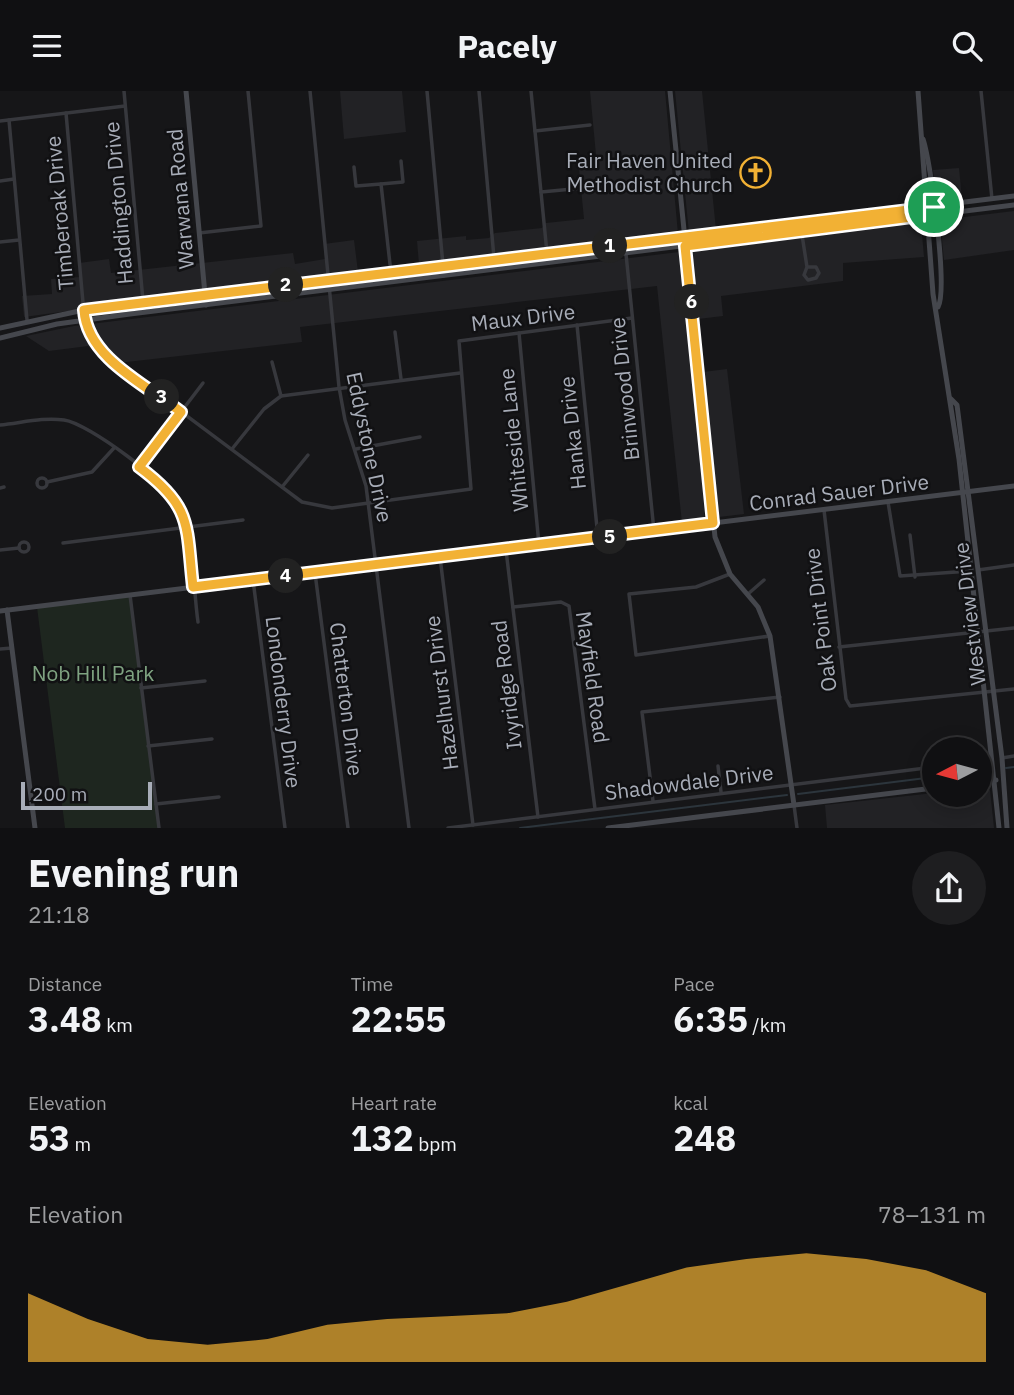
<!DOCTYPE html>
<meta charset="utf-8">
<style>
:root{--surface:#101012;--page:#1e1e20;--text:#f1f3f6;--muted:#9c9d9f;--line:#303032;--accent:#f2b134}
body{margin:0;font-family:"IBM Plex Sans",sans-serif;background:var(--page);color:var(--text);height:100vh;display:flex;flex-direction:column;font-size:26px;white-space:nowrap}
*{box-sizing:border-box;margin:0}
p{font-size:23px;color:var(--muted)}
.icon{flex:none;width:38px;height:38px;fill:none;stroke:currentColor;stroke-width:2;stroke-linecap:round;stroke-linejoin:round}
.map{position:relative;height:737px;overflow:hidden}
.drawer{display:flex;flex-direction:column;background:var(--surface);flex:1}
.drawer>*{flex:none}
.needle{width:46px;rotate:264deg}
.fabs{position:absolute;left:922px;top:646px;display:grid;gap:14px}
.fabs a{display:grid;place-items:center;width:70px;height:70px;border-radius:50%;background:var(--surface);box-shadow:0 4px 18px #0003,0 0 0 2px var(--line);font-size:35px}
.scale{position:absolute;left:21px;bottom:18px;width:131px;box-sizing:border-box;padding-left:7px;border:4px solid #a8adb8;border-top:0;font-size:19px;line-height:24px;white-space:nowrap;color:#a8adb8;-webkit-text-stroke:5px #111113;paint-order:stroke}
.pin{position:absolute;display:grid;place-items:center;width:60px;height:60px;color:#fff;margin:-30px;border:4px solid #fff;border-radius:50%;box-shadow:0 2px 7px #0007}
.km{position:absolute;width:35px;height:35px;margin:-18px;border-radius:50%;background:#222;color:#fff;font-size:19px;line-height:35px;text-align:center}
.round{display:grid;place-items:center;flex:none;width:74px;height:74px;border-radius:37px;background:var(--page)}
.headline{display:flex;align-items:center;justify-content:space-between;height:119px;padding:0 28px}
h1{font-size:38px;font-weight:800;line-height:52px}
.figures{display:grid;grid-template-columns:repeat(3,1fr);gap:10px;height:119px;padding:7px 28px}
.figures div{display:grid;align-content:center}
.figures b{font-size:35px;font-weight:800}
.figures small{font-size:19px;font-weight:400}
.figures p{font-size:19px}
.chart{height:196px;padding:14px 28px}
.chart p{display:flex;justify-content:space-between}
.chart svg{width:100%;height:126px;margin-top:7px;fill:var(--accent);opacity:.7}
header{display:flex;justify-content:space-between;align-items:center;height:91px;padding:0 28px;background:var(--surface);font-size:32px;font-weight:800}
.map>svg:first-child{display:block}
</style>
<header><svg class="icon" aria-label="menu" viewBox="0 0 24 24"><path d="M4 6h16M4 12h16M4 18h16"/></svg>Pacely<svg class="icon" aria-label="search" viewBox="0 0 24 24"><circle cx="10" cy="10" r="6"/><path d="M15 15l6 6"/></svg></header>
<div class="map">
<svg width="1014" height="737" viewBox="0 0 1014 737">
<rect width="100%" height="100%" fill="#161618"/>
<g fill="#222225">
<polygon points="340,0 402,0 406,41 344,48"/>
<polygon points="590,0 665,0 678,143 419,173 417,150 466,145 466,149 489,147 495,142 542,137 546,132 584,128 578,67 596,64"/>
<polygon points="675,0 702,0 716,139 689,142"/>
<polygon points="959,77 962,108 937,110 933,79"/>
<polygon points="1014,120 1014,159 944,169 940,129"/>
<polygon points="921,132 924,166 843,172 843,190 721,205 723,225 698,228 690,161"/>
<polygon points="354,149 358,181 24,226 22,205 52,203 51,188 80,186 79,172 109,168 111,182 293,162 295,173 325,168 324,153"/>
<polygon points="679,161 694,291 705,430 682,432 657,195 300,236 302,251 109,273 88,255 49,260 26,245 74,235"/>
<polygon points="727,278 744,423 719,426 703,281"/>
<polygon points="980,697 990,699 994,737 827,737 825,714 934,702 980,704"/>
</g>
<polygon fill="#1e261f" points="130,504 159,737 65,737 37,516"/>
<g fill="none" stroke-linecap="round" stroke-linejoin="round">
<g stroke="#2c353c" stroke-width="2">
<polyline points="1006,677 1014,676"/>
<polyline points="980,681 989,679"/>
<polyline points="798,703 934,686"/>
<polyline points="520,737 787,704"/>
</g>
<g stroke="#37383d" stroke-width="3.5">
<polyline points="124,0 144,221"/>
<polyline points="310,0 339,296 345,329 366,395 409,737"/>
<polyline points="427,0 444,185"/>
<polyline points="479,0 495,178"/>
<polyline points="531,0 548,172"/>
<polyline points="981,0 992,108"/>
<polyline points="66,22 85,234 93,252 112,269 302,411 332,417 471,398 459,250 632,227"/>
<polyline points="9,29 27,229"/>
<polyline points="0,30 125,15"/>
<polyline points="535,40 590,34"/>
<polyline points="354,76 356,95 381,93 391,182"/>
<polyline points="0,90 14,88"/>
<polyline points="381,93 403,91 401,70"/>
<polyline points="541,101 594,96"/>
<polyline points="800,131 807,176 804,184 808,189 816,187 819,182 816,176 807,176"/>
<polyline points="199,142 261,135 248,0"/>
<polyline points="0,151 19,149"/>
<polyline points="625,153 654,440"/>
<polyline points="577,234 598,447"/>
<polyline points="395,241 401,288"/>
<polyline points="519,242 539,454"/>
<polyline points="272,271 281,305"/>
<path d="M 0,334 C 21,332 43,326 64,329 C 88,332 169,393 180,414 C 194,444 193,497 198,531"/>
<polyline points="232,358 264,318 281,305 460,282"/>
<polyline points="356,358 420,346"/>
<polyline points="139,376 203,292"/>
<circle cx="42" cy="392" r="5"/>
<polyline points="47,391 92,381 114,357"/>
<polyline points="282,396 308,364"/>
<polyline points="0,397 4,396"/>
<polyline points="888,411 900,485 970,480"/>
<polyline points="824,419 846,608 850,615 1014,598"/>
<polyline points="910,444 915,486"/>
<circle cx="24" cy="456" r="5"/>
<polyline points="63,452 243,429"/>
<polyline points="0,459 19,457"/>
<polyline points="506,459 538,726"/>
<polyline points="440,466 473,734"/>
<polyline points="978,479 1014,474"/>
<polyline points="315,482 348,737"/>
<polyline points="730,483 696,496 629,503 636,564 770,545"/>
<polyline points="253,489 285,737"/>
<polyline points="748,503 764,489"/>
<polyline points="130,504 159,737"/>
<polyline points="513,516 561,511 569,515 595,718"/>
<polyline points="839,556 1014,537"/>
<polyline points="0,558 12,557"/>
<polyline points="141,597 205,590"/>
<polyline points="148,655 212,648"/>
<polyline points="1002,667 1014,665"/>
<polyline points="980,670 991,669"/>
<polyline points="718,675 721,701"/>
<polyline points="653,710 642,621 780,606"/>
<polyline points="156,713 219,706"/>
<polyline points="794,714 797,737"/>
<polyline points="448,737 934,676"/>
</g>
<g stroke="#45474d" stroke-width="5">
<polyline points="186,0 206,214"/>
<polyline points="670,0 715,446 730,483 758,516 770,545 794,714"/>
<polyline points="918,0 933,203 959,368 999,737"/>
<path d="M 923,48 C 931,72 948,198 938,216"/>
<polyline points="0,237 84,219 1014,105"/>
<polyline points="0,247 57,233 130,223 1014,114"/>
<polyline points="951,308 957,314 1002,667 1007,737"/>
<polyline points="7,519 35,737"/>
<polyline points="0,520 1014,395"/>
<polyline points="980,691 996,689"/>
<polyline points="608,737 934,697"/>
</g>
</g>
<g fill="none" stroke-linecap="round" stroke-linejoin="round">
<defs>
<path id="route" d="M 934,116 L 935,123 L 685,155 L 713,432 L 193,496 C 186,434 193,416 139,376 L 181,321 C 146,294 87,267 84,219 Z"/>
</defs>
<use href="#route" stroke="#fff" stroke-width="14"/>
<use href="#route" stroke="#f2b134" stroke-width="9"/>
</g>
<defs>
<symbol id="church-ring" viewBox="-11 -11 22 22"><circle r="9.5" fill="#111113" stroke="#f2b134" stroke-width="1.5"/><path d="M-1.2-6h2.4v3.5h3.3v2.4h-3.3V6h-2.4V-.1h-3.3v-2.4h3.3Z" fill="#f2b134"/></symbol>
</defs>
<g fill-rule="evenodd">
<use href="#church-ring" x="738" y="64" width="35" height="35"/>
</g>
<g text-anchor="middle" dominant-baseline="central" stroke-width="5" stroke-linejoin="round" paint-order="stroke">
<g font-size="21" fill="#a8adb8" stroke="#111113" text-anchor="end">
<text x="733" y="69">Fair Haven United<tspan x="733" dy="24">Methodist Church</tspan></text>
</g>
<g font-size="21" fill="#a8adb8" stroke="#111113">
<text transform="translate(180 108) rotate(-95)">Warwana Road</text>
<text transform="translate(118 112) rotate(-95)">Haddington Drive</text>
<text transform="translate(59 122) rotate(-95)">Timberoak Drive</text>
<text transform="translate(523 226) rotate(-7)">Maux Drive</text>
<text transform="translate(624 298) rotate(-96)">Brinwood Drive</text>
<text transform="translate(572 342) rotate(-96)">Hanka Drive</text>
<text transform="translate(513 349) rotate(-96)">Whiteside Lane</text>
<text transform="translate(370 356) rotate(78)">Eddystone Drive</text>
<text transform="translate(839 401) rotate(-7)">Conrad Sauer Drive</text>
<text transform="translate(969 523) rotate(-97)">Westview Drive</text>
<text transform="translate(820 529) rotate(-97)">Oak Point Drive</text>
<text transform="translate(593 586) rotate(82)">Mayfield Road</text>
<text transform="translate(506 594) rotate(-97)">Ivyridge Road</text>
<text transform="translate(441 602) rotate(-97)">Hazelhurst Drive</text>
<text transform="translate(347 608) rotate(83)">Chatterton Drive</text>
<text transform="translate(284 611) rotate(83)">Londonderry Drive</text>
<text transform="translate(689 691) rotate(-7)">Shadowdale Drive</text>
</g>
<g font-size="21" fill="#7fa381" stroke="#111113">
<text x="93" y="582">Nob Hill Park</text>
</g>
</g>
</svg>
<div class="fabs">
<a><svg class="needle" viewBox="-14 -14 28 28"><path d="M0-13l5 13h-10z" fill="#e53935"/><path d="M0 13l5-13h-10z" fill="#9c9d9f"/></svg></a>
</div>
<div class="scale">200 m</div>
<div class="pin" style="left:934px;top:116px;background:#1e9e55"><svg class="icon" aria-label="arrive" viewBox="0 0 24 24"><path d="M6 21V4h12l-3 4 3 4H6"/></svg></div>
<b class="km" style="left:610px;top:155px">1</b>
<b class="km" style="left:286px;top:194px">2</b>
<b class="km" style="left:162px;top:306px">3</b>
<b class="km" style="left:286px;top:485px">4</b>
<b class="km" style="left:610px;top:446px">5</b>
<b class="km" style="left:692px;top:211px">6</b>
</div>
<section class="drawer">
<div class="headline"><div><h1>Evening run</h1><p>21:18</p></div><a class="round"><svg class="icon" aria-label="share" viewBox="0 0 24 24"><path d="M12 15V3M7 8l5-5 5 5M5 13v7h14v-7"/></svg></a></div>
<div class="figures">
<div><p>Distance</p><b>3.48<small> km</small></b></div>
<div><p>Time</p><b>22:55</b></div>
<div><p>Pace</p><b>6:35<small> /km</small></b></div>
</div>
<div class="figures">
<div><p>Elevation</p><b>53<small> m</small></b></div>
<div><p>Heart rate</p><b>132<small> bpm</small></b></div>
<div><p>kcal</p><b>248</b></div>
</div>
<div class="chart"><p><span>Elevation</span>78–131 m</p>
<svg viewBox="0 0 160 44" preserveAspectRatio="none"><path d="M0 44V20L10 29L20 36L30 38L40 36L50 31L60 29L70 28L80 27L90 23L100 17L110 11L120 8L130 6L140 8L150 12L160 20V44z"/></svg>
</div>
</section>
